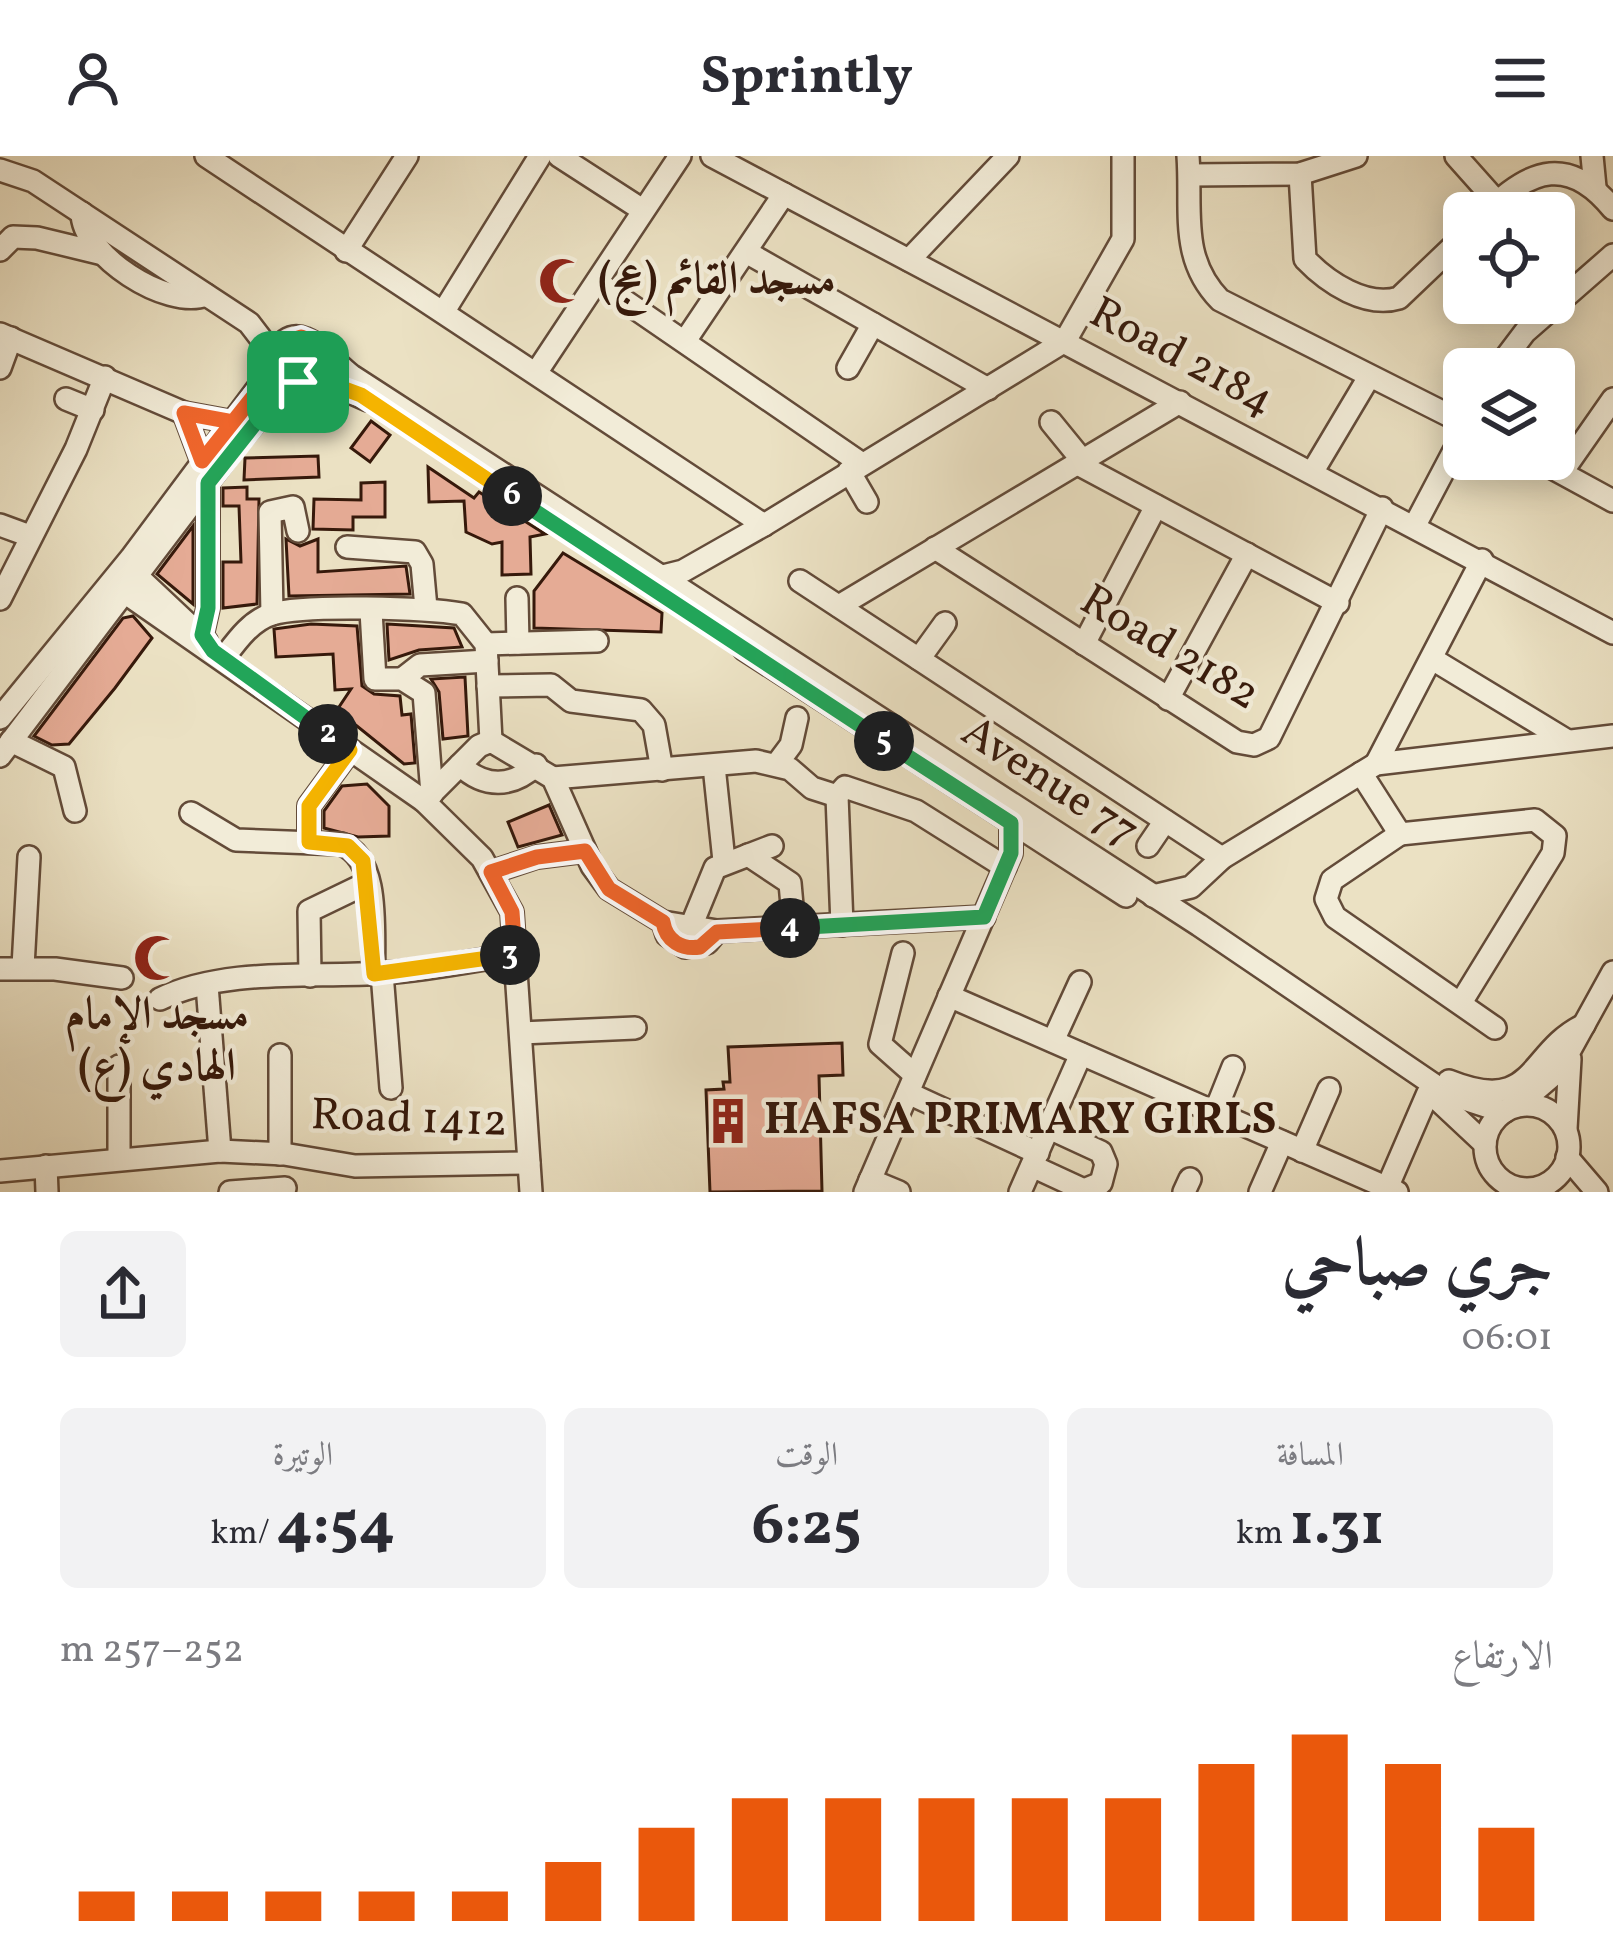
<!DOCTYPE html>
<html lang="ar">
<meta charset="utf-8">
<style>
:root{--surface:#fff;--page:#f2f2f3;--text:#2b2b33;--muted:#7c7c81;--accent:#ea580c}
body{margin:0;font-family:Vollkorn,Amiri,serif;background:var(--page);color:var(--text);direction:rtl;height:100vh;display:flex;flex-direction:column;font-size:45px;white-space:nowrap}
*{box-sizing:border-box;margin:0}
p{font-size:39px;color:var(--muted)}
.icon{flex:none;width:66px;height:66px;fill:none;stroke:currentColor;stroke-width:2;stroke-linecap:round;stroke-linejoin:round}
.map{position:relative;height:1036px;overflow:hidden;direction:ltr}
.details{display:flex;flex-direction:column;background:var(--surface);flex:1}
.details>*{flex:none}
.tools{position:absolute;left:1443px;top:36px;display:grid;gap:24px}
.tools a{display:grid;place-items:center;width:132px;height:132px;border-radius:18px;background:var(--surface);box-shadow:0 6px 30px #0003;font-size:60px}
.pin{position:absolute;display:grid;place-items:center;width:102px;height:102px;color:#fff;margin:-51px;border-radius:24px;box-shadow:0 6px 18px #0006}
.km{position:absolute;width:60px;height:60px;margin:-30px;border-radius:50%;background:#222;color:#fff;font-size:33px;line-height:60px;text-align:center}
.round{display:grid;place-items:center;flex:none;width:126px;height:126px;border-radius:18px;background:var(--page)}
.summary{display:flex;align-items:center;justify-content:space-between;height:204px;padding:0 60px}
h1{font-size:66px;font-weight:700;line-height:90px}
.figures{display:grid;grid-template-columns:repeat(3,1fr);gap:18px;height:204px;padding:12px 60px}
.figures div{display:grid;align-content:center;border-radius:18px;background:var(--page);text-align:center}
.figures b{font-size:60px;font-weight:700}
.figures small{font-size:33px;font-weight:400}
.figures p{font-size:33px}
.chart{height:336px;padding:24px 60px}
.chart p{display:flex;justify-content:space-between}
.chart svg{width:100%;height:216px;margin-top:12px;stroke:var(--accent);stroke-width:6}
header{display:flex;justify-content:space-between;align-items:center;height:156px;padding:0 60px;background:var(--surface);font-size:54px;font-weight:700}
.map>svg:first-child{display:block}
</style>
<header><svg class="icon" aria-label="menu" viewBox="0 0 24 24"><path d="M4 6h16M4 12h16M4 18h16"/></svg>Sprintly<svg class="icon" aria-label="person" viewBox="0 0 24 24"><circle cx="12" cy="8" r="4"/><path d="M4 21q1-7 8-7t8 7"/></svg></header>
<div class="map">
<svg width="1613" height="1036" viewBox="0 0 1613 1036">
<rect width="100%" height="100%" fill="#ebe1c3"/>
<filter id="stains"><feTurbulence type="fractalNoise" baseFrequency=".00167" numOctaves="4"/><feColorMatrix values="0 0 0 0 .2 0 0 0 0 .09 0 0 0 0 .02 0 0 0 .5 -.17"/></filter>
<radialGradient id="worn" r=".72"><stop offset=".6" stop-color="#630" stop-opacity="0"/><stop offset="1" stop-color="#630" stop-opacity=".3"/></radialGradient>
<g fill="#e5ab95" stroke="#36190b" stroke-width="3">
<polygon points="371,265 390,279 370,306 351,292"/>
<polygon points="318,300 319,321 244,324 245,302"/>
<polygon points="428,311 474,342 479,336 545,378 530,381 531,418 502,419 502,386 492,388 466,376 464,345 429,346"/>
<polygon points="385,326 385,361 353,361 353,374 313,373 314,343 361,344 361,327"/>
<polygon points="247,331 247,343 259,343 257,448 223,452 223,406 241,406 239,350 223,350 223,332"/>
<polygon points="193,370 193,448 157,418"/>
<polygon points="286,383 300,390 318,383 318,416 406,410 410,438 289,440"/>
<polygon points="563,397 662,457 661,476 534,472 534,435"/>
<polygon points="133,460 152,482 115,532 69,588 52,589 34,580 123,462"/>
<polygon points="311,468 357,470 362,530 374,538 400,540 402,559 411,558 415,607 404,608 337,554 351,533 335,534 333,498 276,501 274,473"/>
<polygon points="387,468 454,472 462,491 419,494 389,504"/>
<polygon points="465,521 468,580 443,583 439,536 431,523"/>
<polygon points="367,628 389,650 389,680 358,681 324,672 324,655 342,630"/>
<polygon points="549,649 562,679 518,691 508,666"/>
<polygon points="842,887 843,919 819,920 822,1035 710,1036 706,934 724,933 723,926 730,926 728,891"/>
</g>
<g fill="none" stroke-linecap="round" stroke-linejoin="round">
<defs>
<g id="minor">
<polyline points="206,0 764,369"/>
<polyline points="559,0 641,53"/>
<polyline points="712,0 1613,477"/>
<path d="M 1188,0 C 1192,54 1179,102 1220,144 L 1464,267"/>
<polyline points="1456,0 1497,46"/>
<polyline points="1592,0 1595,31"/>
<polyline points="0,14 33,25 249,167 275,201"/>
<path d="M 1300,18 L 1305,103 C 1328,127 1366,152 1399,142 L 1464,80"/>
<polyline points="1190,19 1300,18 1356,0"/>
<path d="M 82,57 C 82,99 167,154 206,139"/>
<path d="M 1486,57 C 1531,11 1570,0 1613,53"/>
<polyline points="0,94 13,81 37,82 99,97"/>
<polyline points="346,95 407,0"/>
<polyline points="746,96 988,233"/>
<polyline points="909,104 1008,0"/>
<polyline points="597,126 862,308"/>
<polyline points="444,155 540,0"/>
<polyline points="0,178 184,257"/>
<polyline points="685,185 784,38"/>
<path d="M 317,191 L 319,211 L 306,225 C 258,231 273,169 306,183 C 322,189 338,210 352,220 L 1199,769 L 1446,937 L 1504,956"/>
<polyline points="0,212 11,182"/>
<polyline points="848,212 873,168"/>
<polyline points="1497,213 1525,176 1613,99"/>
<polyline points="536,217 680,0"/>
<polyline points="306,225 334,229 368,244"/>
<polyline points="66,243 93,254"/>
<polyline points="1051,266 1082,304"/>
<polyline points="1536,303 1613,345"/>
<polyline points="202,305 184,257 233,266"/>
<polyline points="1076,307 1338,447"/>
<polyline points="849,315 867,346"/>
<polyline points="1313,315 1369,221"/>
<polyline points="1562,316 1613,243"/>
<polyline points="0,369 30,380"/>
<polyline points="1415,369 1464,276"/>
<polyline points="347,391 415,396 422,408 426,452"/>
<polyline points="935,392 1237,586 1254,589 1269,582 1382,352"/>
<polyline points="659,421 683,415 764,369 1065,185 1123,83 1123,0"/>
<polyline points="139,422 206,485"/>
<polyline points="800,425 1222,702"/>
<polyline points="127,438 424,645 482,702 512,756 531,1036"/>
<polyline points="517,442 518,487"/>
<polyline points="0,443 76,293 105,221"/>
<polyline points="839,450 1180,246"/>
<polyline points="371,455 375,523 402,523 424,537 432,638"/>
<polyline points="272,458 270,356 293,351 298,375"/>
<polyline points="202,479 208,452 208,328"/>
<polyline points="486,488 597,485"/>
<polyline points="1084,488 1156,350"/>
<polyline points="744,493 1126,740"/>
<path d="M 223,503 C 236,486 250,465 272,458 C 304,448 427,452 462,458 L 486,488 L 491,585"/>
<polyline points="919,503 945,467"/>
<polyline points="1434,504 1566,584"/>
<polyline points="402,523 420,509 487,505"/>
<polyline points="488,530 551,529 571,545 641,554 654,569 662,614"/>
<polyline points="1168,543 1247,398"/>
<polyline points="0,562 131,402 275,209"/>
<polyline points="11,585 64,611 75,655"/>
<polyline points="0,600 236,289 281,235 298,226"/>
<polyline points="1376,608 1482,404"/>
<path d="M 460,609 C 484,632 512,632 536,609"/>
<polyline points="776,609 791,589 797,562"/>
<polyline points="714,610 724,705"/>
<polyline points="1361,617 1400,678 1535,664 1555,680 1553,697 1462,845"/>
<polyline points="553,622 756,605 790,613 812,632 837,640"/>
<polyline points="424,645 479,590 491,585 553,622 592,710 609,733 663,766 717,775 984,761"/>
<path d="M 191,657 L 236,684 L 341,688 C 382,703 372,780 374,818"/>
<polyline points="1400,678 1332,724 1326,743 1335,761 1495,872"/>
<polyline points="309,686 309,650 350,594"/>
<polyline points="1148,690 1165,665"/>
<polyline points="748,699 790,727 794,772"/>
<polyline points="491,716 537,701 585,695"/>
<polyline points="1153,740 1191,731 1222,702 1376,608 1613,580"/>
<polyline points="663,766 667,779 685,791 707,787 717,775"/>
<polyline points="842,769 837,640 845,631 916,655 1005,711"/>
<polyline points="690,773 715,712 772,690"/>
<polyline points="903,797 880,888 915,919"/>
<polyline points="23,811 29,701"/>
<polyline points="0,813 55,813 122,822"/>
<polyline points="382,817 391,932"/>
<polyline points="310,820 309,755 367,727"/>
<polyline points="207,829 220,995"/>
<polyline points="949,840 1397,1036"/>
<path d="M 160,843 C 226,811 312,822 384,817 C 428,814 471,805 515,798"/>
<polyline points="521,877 635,872"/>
<polyline points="1053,885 1080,826"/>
<polyline points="119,910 119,1001"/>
<path d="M 1449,925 C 1536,960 1527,896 1584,869"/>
<polyline points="908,937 1038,997"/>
<polyline points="1438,944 1485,988"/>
<circle cx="1527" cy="991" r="42"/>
<polyline points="1517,950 1559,914 1613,816"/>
<polyline points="1215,956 1233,911"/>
<polyline points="1566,973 1570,903"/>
<polyline points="1302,995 1329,933"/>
<polyline points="280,998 280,899"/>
<polyline points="1567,1001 1597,1036"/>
<polyline points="46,1010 47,1036"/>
<polyline points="1032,1010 1084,1034 1101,1027 1106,1008 1101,996 1049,972"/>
<polyline points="0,1015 220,995 284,998 355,1010 529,1007"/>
<polyline points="870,1024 899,1036"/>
<polyline points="1387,1032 1428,937"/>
<polyline points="230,1036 285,1032"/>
<polyline points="865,1036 1011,697 1011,667"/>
<polyline points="1020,1036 1081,898"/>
<polyline points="1184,1036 1190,1023"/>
<polyline points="1260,1036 1282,986"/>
</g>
</defs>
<use href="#minor" stroke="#634b39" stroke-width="26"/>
<use href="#minor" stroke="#f2ecd8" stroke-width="21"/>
</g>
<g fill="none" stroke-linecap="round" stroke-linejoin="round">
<defs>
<polyline id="split-1" points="292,230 312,221 321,204 313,186 301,181 281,188 268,222 233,266 184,257 202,305 268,222 275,209 284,221 298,226"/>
<polyline id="split-2" points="292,230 281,235 208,327 208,452 202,479 213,495 328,578"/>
<polyline id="split-3" points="328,578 350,594 309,650 309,686 348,690 363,705 374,818 510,799"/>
<path id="split-4" d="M 510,799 L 515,798 L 512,756 L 491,716 L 537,701 L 585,695 L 609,733 L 663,766 C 666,785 682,794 700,791 L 717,776 L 790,772"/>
<polyline id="split-5" points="790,772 984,761 1011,697 1011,667 884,585"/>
<polyline id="split-6" points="512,340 884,585"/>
<polyline id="split-7" points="298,226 334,229 361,239 512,340"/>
</defs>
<use href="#split-1" stroke="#fff" stroke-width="24"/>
<use href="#split-2" stroke="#fff" stroke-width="24"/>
<use href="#split-3" stroke="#fff" stroke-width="24"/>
<use href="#split-4" stroke="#fff" stroke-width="24"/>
<use href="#split-5" stroke="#fff" stroke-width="24"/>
<use href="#split-6" stroke="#fff" stroke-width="24"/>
<use href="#split-7" stroke="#fff" stroke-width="24"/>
<use href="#split-1" stroke="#f0652b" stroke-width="15"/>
<use href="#split-2" stroke="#22a559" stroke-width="15"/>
<use href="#split-3" stroke="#f5b400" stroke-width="15"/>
<use href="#split-4" stroke="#f0652b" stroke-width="15"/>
<use href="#split-5" stroke="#22a559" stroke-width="15"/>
<use href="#split-6" stroke="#22a559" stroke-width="15"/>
<use href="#split-7" stroke="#f5b400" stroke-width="15"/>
</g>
<defs>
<symbol id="mosque-bare" viewBox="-9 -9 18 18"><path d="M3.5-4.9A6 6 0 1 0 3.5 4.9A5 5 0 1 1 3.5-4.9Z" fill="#8f2418" stroke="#f2ecd8" stroke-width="2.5" paint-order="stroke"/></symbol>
<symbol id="building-bare" viewBox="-9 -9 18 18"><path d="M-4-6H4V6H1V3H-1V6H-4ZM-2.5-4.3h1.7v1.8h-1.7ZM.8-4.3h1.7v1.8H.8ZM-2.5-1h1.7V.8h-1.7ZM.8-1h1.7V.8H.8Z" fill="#8f2418" stroke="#f2ecd8" stroke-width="2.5" paint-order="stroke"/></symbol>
</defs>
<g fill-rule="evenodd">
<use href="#mosque-bare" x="529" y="92" width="66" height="66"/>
<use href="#mosque-bare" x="124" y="769" width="66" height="66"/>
<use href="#building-bare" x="695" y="932" width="66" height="66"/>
</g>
<g text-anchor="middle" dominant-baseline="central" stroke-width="9" stroke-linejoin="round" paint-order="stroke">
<g font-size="45" font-weight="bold" fill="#36190b" stroke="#f2ecd8" text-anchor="start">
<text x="598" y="125">مسجد القائم (عج)</text>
<text x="157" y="860" text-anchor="middle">مسجد الإمام<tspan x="157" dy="52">الهادي (ع)</tspan></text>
<text x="764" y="965">HAFSA PRIMARY GIRLS</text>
</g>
<g font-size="45" fill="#36190b" stroke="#f2ecd8">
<text transform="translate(1181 202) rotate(28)">Road 2184</text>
<text transform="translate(1169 493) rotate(31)">Road 2182</text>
<text transform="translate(1049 627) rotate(33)">Avenue 77</text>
<text transform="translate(409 964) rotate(2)">Road 1412</text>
</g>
</g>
<rect width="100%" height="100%" filter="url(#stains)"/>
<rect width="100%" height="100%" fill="url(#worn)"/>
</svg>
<div class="tools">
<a><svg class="icon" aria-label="locate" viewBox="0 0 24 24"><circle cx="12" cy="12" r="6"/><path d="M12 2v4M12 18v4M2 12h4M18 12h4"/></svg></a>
<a><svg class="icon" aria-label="layers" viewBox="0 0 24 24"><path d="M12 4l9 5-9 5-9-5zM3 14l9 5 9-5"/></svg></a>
</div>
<div class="pin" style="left:298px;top:226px;background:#1e9e55"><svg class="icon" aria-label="arrive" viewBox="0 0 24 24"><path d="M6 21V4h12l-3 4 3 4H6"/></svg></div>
<b class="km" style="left:328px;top:578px">2</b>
<b class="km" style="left:510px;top:799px">3</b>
<b class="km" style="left:790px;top:772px">4</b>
<b class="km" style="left:884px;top:585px">5</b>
<b class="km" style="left:512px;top:340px">6</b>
</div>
<section class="details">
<div class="summary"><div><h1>جري صباحي</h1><p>06:01</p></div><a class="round"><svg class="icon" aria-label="share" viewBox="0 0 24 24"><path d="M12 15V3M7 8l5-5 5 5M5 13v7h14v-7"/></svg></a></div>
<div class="figures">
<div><p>المسافة</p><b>1.31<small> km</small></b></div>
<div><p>الوقت</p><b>6:25</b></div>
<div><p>الوتيرة</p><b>4:54<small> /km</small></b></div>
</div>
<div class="chart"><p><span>الارتفاع</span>252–257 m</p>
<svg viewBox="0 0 160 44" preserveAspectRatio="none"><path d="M5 44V38M15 44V38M25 44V38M35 44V38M45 44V38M55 44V32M65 44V25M75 44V19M85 44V19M95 44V19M105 44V19M115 44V19M125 44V12M135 44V6M145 44V12M155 44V25"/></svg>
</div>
</section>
